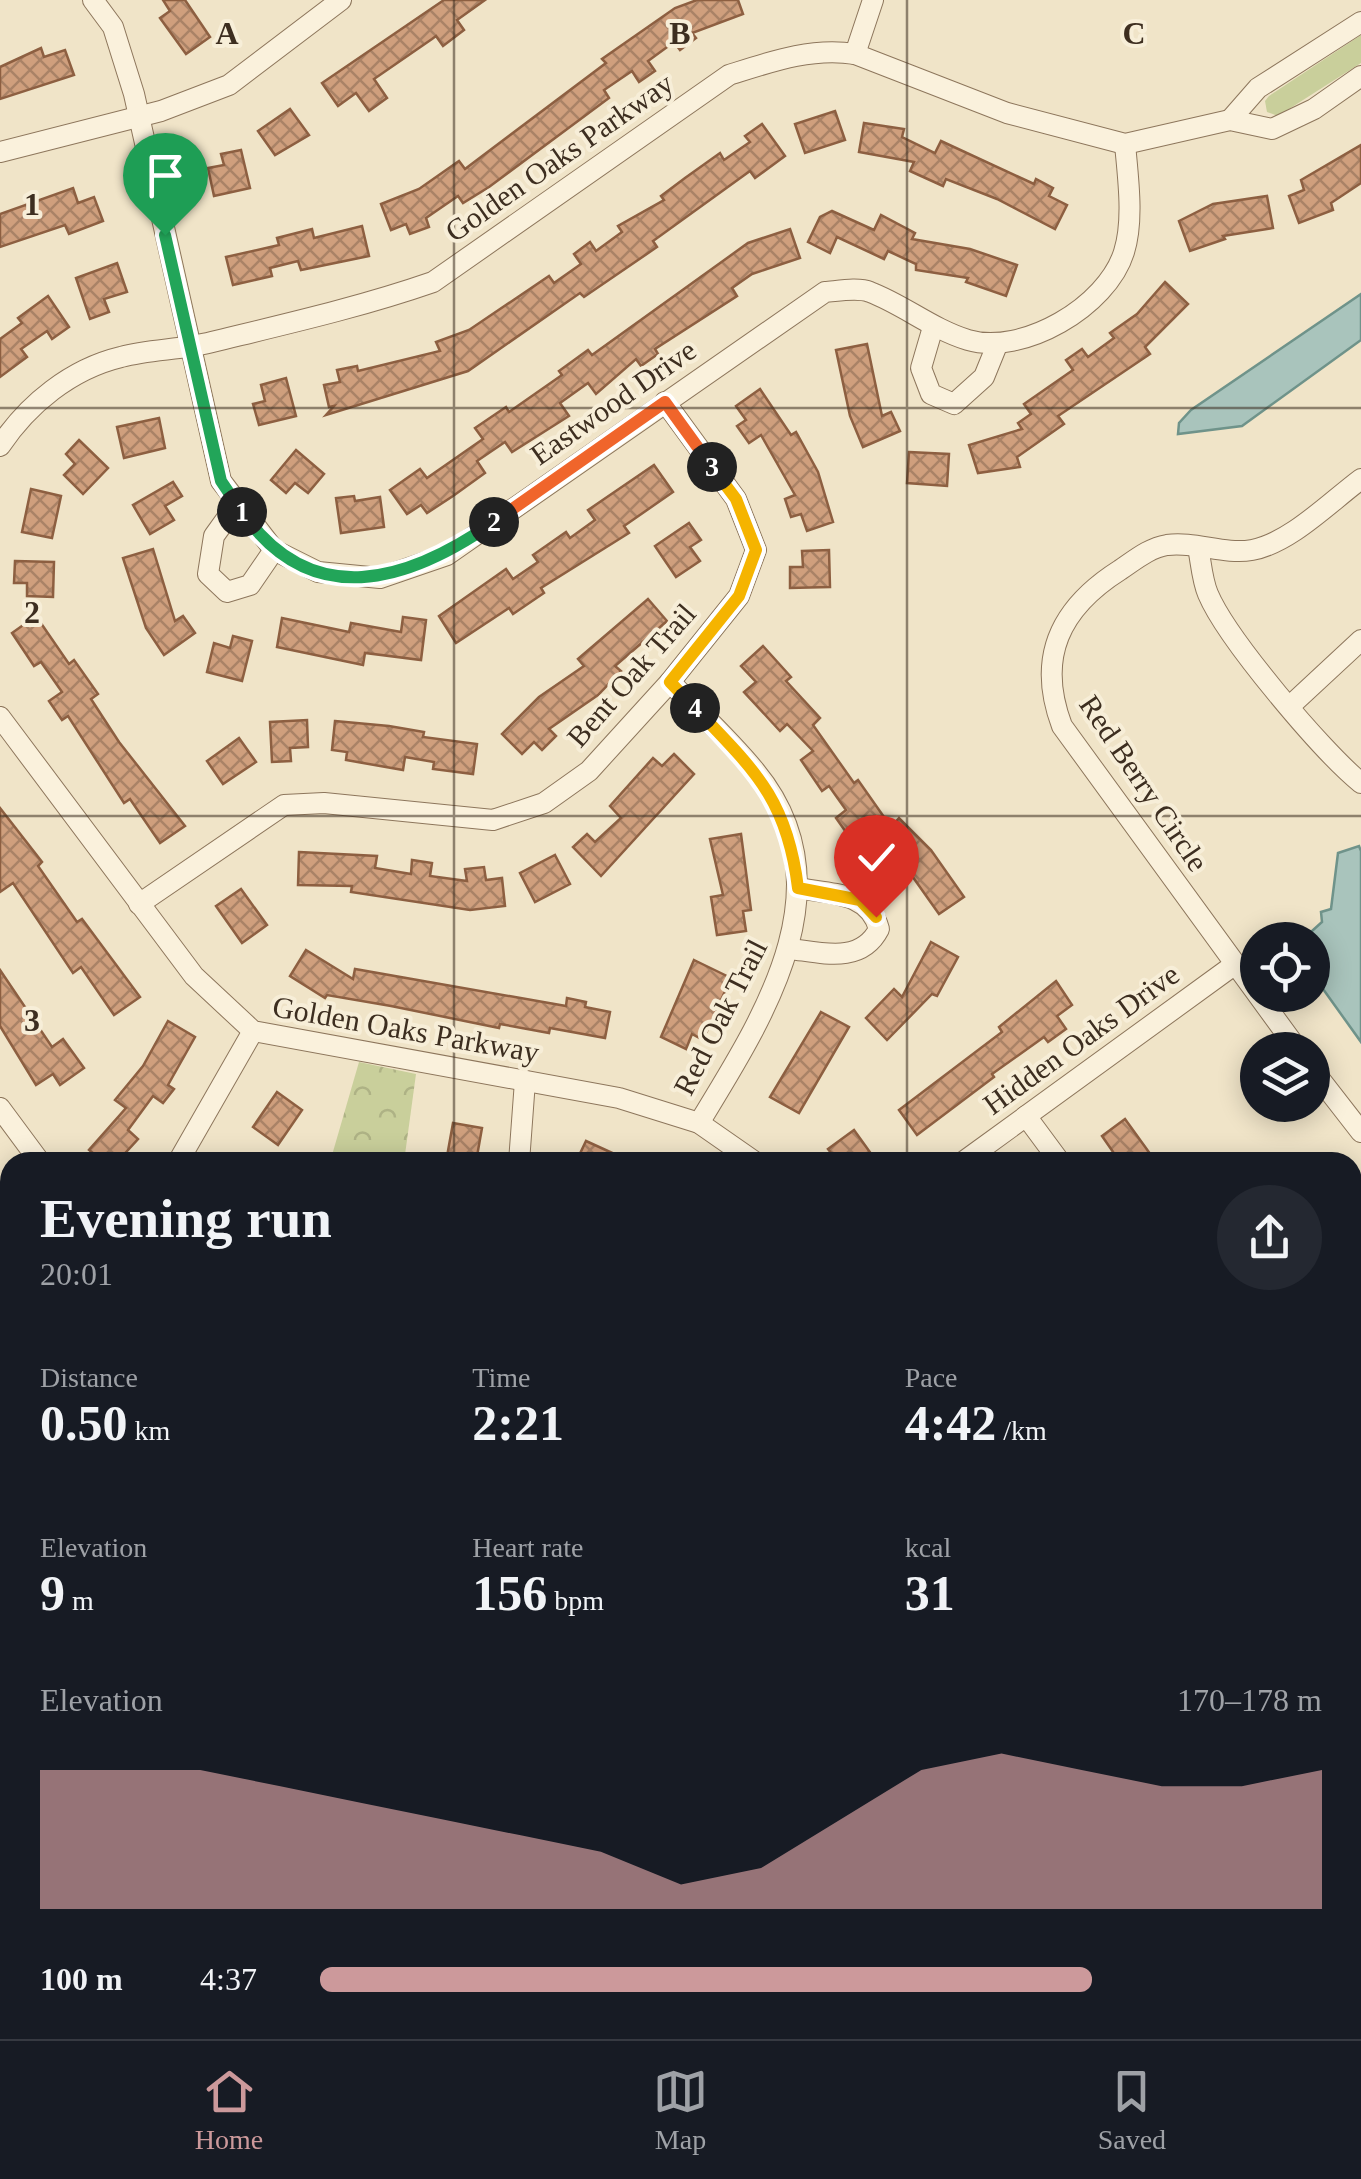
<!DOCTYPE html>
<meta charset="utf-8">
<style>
:root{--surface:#171b24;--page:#242831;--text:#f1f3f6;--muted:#9ea1a6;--line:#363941;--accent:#cc999b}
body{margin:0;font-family:"Times New Roman",serif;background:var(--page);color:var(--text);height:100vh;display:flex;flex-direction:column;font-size:38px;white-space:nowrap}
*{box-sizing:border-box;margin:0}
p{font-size:32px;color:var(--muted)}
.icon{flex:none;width:55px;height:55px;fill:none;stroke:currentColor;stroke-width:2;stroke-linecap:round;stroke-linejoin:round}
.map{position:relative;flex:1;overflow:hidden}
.details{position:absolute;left:0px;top:1152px;width:1362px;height:888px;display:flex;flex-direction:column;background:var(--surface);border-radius:30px 30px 0 0;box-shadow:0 5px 25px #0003}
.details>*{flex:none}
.buttons{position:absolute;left:1240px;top:922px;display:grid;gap:20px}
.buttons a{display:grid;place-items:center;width:90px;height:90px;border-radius:50%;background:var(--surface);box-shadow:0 5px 25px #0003;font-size:50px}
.pin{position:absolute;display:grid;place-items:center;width:85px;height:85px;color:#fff;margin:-102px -42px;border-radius:50% 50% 50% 0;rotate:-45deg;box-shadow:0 0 10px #0007}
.pin .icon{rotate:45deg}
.km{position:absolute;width:50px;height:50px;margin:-25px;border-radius:50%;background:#222;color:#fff;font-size:28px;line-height:50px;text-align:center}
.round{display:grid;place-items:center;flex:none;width:105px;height:105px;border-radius:52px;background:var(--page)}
.head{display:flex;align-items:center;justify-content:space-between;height:170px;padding:0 40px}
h1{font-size:55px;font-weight:700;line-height:75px}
.metrics{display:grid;grid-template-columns:repeat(3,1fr);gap:15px;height:170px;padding:10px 40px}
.metrics div{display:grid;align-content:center}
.metrics b{font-size:50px;font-weight:700}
.metrics small{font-size:28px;font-weight:400}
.metrics p{font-size:28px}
.chart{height:280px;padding:20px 40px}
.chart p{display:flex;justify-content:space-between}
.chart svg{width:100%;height:180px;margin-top:10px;fill:var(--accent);opacity:.7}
ul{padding:0 40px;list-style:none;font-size:32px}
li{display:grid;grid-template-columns:160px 120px 1fr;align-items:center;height:75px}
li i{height:25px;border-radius:12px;background:var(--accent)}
.tab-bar{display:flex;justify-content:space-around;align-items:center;height:140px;border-top:2px solid var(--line);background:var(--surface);font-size:28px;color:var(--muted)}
.tab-bar a{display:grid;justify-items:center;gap:5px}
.tab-bar .selected{color:var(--accent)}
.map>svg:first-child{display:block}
</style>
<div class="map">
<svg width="1361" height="2039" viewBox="0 0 1361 2039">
<defs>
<pattern id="park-crowns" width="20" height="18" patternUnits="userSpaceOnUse" patternTransform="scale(2.5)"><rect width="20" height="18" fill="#c9cf9b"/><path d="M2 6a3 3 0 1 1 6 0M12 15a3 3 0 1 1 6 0" fill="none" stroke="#aeb285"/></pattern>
<pattern id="building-cross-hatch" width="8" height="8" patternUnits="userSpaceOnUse" patternTransform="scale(2.5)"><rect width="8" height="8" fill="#cf9f7d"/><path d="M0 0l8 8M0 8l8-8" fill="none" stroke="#a98266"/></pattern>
</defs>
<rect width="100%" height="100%" fill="#f0e4c8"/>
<polygon fill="#c9cf9b" points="1361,35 1361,63 1278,116 1267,112 1265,101 1269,96"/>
<g fill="url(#park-crowns)">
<polygon points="359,1062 416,1074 404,1162 330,1162"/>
<polygon points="10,1426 10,1793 0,1779 0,1433"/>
<polygon points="189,2030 310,2030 298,2039 196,2039"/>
</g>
<g fill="#a9c4bc" stroke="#6f938a" stroke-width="2.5">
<polygon points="1361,294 1361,340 1242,426 1178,434 1179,423 1191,410"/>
<polygon points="1359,846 1361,851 1361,1042 1313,975 1312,940 1302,940 1322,922 1321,912 1331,909 1338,853"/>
<polygon points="10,1480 10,1653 0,1634 0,1487"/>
</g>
<g fill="url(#building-cross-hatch)" stroke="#8d5f41" stroke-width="2.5">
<polygon points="163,0 185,0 210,37 186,54 160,18 170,11"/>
<polygon points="444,0 485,0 457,20 464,30 443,46 436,36 432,39 374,79 387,98 369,111 356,93 338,106 322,83"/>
<polygon points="697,0 738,0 743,14 692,33 696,38 680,50 674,42 648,61 655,71 639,82 632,71 604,90 609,98 489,187 463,203 458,196 426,218 429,227 410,234 406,224 391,230 381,204 419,189 459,161 465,169 606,63 602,59 675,8"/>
<polygon points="41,48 44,57 65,50 74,75 0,99 0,67"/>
<polygon points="290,109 309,135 275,155 258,131"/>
<polygon points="835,111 845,140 805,153 795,124"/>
<polygon points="864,123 904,129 902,137 935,153 941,141 1034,184 1036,179 1053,188 1049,196 1067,205 1055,229 997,199 946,179 943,186 910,171 914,162 859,152"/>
<polygon points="762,124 785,156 755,178 750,171 653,241 657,247 584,297 580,293 468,371 326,415 334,406 329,407 324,385 340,382 337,370 357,366 358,371 440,351 436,342 469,330 549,276 554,283 581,264 574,254 590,242 596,251 622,232 618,226 664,200 661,196 685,178 720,153 724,160 750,142 745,136"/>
<polygon points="1361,145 1361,183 1331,203 1333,210 1299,223 1289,196 1304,190 1301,180"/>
<polygon points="241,150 250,188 214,196 208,168 224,165 221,154"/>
<polygon points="73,188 78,203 94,197 103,221 69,234 65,225 0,247 0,214"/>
<polygon points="1267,196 1273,228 1223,236 1225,239 1190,251 1179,221 1213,204"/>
<polygon points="832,211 874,230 881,215 915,233 912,239 970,249 1017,265 1006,296 966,282 968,278 916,270 916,264 888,251 884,259 837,237 830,253 808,242 820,217"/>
<polygon points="362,226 369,256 301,270 298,261 270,268 272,276 233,285 226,257 279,245 277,238 312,229 314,238"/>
<polygon points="790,229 800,258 752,274 732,288 737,296 655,349 658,354 641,366 636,359 596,394 588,383 560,403 569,416 512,452 505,442 477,461 485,473 453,496 427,513 421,505 407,514 390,490 420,469 427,478 483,439 475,428 506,407 509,412 562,375 559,371 588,350 592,355 748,243"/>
<polygon points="117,263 127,292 104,299 109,312 90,319 76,278"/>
<polygon points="1165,282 1188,304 1145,347 1150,354 1058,416 1064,424 1017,457 1020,467 978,473 969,445 1022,429 1018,423 1031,414 1024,404 1073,370 1066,360 1082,349 1088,357 1114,338 1110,333 1137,314"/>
<polygon points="48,296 69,327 52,339 47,331 21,349 27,357 0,377 0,339 22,323 18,318"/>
<polygon points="867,344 882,416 891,412 900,431 863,447 850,416 836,350"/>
<polygon points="286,378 296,416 259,425 253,404 265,401 261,385"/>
<polygon points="760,389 791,435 796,432 818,472 833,522 807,531 801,514 791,517 785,499 795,495 761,435 749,443 737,426 746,420 736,406"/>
<polygon points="159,418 165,448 124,458 117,427"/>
<polygon points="79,440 108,468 83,494 64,475 75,464 66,454"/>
<polygon points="296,450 324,474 308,493 295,483 286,493 271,480"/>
<polygon points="909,452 949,454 947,486 907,483"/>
<polygon points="654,465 673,492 624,526 629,533 541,588 544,593 513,614 509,608 456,643 439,616 506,569 513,579 538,562 533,555 566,532 570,538 595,520 588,510"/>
<polygon points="173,482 182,496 165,506 174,520 150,534 133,505"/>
<polygon points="31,489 61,496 52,538 22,532"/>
<polygon points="354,496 355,501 380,497 384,527 341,533 336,498"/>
<polygon points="689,523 701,540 690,547 700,561 676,577 655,546"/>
<polygon points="153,549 175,621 183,616 195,633 164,655 146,628 123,558"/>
<polygon points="829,550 830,587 790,588 790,567 803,567 802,551"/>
<polygon points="15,561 54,562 53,597 27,596 27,583 14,583"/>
<polygon points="648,599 667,621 615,666 621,671 598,695 549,729 556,736 542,750 534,742 522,754 502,734 539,697 584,666 578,659"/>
<polygon points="36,616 69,664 74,660 98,694 91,699 119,742 185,826 160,843 130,799 124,803 68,716 62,720 49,701 62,692 41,662 34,666 12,633"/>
<polygon points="403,617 426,620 421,660 365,653 363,665 277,647 282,618 349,632 351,623 401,632"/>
<polygon points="233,636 252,641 242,681 207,672 214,643 230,648"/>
<polygon points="763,646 791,677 786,681 820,718 813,725 854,783 858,780 891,827 899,818 931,850 964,897 939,914 905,866 900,871 884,855 891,849 865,822 848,835 836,818 846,810 829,786 822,791 801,760 813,751 787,724 780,731 744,692 756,682 741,666"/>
<polygon points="307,720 308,747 290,748 291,761 272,762 270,722"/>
<polygon points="335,721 389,726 424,732 423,737 477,744 473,774 433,769 434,762 405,757 403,770 346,760 347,752 332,750"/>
<polygon points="239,738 256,762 223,784 207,761"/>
<polygon points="674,754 694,774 601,876 573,847 587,834 595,842 621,818 610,806 653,758 662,766"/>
<polygon points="0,808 42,862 38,866 77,922 82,919 140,997 114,1015 81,967 73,973 13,883 0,892"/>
<polygon points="741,834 751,910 743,911 746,931 717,935 711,897 723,895 710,839"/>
<polygon points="299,852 377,856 375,868 411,874 412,860 432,863 430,876 467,881 465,869 484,867 486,880 502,878 505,906 470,910 351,892 352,886 298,885"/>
<polygon points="555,855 570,884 535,902 520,873"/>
<polygon points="241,889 267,925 242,943 216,906"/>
<polygon points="931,942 958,957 937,996 932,994 887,1040 866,1018 894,989 902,997"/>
<polygon points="306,950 353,979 355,969 566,1006 567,998 586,1002 585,1007 610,1012 605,1038 550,1028 549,1033 500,1024 499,1028 391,1006 327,995 325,998 290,976"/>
<polygon points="694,960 731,978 703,1040 692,1034 686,1049 661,1037"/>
<polygon points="0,970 52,1047 63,1039 84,1068 60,1085 53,1074 36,1085 0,1026"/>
<polygon points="1056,981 1072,1005 1057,1016 1066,1029 1048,1042 1044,1037 992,1074 994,1077 917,1135 899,1110 1002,1032 999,1027"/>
<polygon points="821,1012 849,1027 799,1113 770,1097"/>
<polygon points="168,1021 195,1037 168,1085 174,1089 163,1103 153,1096 128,1130 138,1139 117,1162 103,1162 89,1150 126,1108 115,1100 143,1066"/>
<polygon points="277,1092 302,1110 278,1145 253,1127"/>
<polygon points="1125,1119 1156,1162 1120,1162 1102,1136"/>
<polygon points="453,1123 482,1128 476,1162 446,1162"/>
<polygon points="854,1130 877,1162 838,1162 828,1149"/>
<polygon points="586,1141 632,1162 576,1162"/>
</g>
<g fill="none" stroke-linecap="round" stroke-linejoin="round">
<defs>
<g id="minor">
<path d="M 93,0 L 113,27 L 134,94 L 221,481 L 274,550 L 318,572 L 380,578 L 447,555 L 825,292 C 838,291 858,287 870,292 C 904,305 932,329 968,340 C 1022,356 1107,307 1124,252 C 1134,220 1128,178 1125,144"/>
<polyline points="855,54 873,0"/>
<polyline points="1230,120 1258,88 1361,22"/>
<polyline points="0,152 161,111 229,85 341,0"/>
<polyline points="933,327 921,368 931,394 954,404 984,377 997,345"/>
<path d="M 0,446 C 28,404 71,369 121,357 C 150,349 182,350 212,342 C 286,324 361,307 433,282 L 729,75 C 770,62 811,47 855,54 L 1007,113 L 1125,144 L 1230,120 L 1272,129 L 1314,109 L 1361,76"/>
<polyline points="237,504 214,536 208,574 227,592 250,585 274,550"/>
<path d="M 1198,547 C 1201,562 1202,580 1208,594 C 1227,639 1322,751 1361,783"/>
<path d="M 670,682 C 698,711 729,739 755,771 C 850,886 763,1018 699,1123"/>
<polyline points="1290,706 1361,640"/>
<polyline points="0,717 194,976 253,1031 619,1098 699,1123 755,1162"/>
<polyline points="139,904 284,805 324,803 493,820 544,803 589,771 670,682 739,596 756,550 736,499 665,402"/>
<path d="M 791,949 C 823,953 861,964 879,929 C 869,892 831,894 798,888"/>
<path d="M 1298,1050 L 1062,726 C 1036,657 1060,608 1120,570 C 1135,560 1149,548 1167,545 C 1195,541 1224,555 1252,550 C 1290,543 1330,502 1361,479"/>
<polyline points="1312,1069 1361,1132"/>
<polyline points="0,1108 40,1162"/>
<polyline points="1026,1116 1060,1162"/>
<polyline points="178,1162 253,1031"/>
<polyline points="519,1162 525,1081"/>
<polyline points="963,1162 1234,965"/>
<polyline points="0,1303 10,1297"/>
<polyline points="1352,1566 1361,1578"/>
<polyline points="1352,1746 1361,1740"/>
<polyline points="0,1817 10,1831"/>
<polyline points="156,2030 163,2039"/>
<polyline points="21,2039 34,2030"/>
<polyline points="77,2039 91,2030"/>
<polyline points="402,2039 418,2030"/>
<polyline points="940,2039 953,2030"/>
</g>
</defs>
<use href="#minor" stroke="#8d765c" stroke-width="22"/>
<use href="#minor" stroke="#faf1dc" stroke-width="20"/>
</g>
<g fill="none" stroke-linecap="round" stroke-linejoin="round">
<defs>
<polyline id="split-1" points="165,235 221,481 242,512"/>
<path id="split-2" d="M 242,512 C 312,612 408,582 494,522"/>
<polyline id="split-3" points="494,522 665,402 712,467"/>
<polyline id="split-4" points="695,708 670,682 739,596 756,550 736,499 712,467"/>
<path id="split-5" d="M 695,708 C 754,770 787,798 798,888 L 860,900 L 876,917"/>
</defs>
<use href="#split-1" stroke="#fff" stroke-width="20"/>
<use href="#split-2" stroke="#fff" stroke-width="20"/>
<use href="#split-3" stroke="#fff" stroke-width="20"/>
<use href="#split-4" stroke="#fff" stroke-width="20"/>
<use href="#split-5" stroke="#fff" stroke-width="20"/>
<use href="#split-1" stroke="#22a559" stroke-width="12"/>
<use href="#split-2" stroke="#22a559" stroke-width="12"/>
<use href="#split-3" stroke="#f0652b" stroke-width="12"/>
<use href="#split-4" stroke="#f5b400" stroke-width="12"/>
<use href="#split-5" stroke="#f5b400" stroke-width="12"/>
</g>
<path fill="none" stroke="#3d2e20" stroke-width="2.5" stroke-opacity="0.55" d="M 454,0 L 454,1162M 907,0 L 907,1162M 0,408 L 1361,408M 0,816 L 1361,816M 0,1223 L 10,1223M 1352,1223 L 1361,1223M 0,1631 L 10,1631M 1352,1631 L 1361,1631M 454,2030 L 454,2039M 907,2030 L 907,2039"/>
<g text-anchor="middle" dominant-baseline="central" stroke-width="8" stroke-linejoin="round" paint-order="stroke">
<g font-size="30" fill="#3d2e20" stroke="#f7eed8">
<text transform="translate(559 157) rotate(-35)">Golden Oaks Parkway</text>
<text transform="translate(613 402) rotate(-35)">Eastwood Drive</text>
<text transform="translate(631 675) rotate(-49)">Bent Oak Trail</text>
<text transform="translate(1144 783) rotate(56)">Red Berry Circle</text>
<text transform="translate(720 1017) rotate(-63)">Red Oak Trail</text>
<text transform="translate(406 1029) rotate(10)">Golden Oaks Parkway</text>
<text transform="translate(1081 1039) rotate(-36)">Hidden Oaks Drive</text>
</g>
</g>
<g font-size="32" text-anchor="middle" font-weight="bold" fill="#3d2e20" stroke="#f7eed8" stroke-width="8" stroke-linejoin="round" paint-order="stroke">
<text x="227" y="44">A</text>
<text x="680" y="44">B</text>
<text x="1134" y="44">C</text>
<text x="32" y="215">1</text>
<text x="32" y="623">2</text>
<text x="32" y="1031">3</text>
</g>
</svg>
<div class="buttons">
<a><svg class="icon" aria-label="locate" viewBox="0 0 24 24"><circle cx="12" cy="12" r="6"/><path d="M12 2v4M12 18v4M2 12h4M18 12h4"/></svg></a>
<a><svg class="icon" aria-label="layers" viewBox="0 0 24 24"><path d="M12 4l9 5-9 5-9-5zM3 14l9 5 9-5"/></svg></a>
</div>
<div class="pin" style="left:165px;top:235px;background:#1e9e55"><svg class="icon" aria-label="arrive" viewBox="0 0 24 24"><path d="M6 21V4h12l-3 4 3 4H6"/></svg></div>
<div class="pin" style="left:876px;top:917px;background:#d93025"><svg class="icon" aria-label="check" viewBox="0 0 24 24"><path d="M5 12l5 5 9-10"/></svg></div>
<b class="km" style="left:242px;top:512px">1</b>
<b class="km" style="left:494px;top:522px">2</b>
<b class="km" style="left:712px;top:467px">3</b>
<b class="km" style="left:695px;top:708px">4</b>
<section class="details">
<div class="head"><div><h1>Evening run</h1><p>20:01</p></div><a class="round"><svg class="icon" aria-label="share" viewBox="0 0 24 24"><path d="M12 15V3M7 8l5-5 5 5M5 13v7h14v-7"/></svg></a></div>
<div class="metrics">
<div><p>Distance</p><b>0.50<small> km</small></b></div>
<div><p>Time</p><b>2:21</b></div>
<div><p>Pace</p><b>4:42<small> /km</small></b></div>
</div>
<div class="metrics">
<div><p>Elevation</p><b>9<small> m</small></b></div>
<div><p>Heart rate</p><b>156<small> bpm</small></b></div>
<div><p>kcal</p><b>31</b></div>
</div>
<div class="chart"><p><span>Elevation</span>170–178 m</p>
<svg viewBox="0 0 160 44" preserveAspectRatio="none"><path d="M0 44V10L10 10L20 10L30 14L40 18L50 22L60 26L70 30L80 38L90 34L100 22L110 10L120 6L130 10L140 14L150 14L160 10V44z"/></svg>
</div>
<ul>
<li><b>100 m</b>4:37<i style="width:77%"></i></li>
</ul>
</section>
</div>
<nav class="tab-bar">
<a class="selected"><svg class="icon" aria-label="home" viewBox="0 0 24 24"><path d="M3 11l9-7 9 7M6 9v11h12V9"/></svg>Home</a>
<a><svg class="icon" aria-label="map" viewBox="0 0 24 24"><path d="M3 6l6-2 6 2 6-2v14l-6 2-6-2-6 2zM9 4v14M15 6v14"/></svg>Map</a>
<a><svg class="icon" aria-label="saved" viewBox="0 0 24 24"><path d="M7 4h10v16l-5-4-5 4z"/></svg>Saved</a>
</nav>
